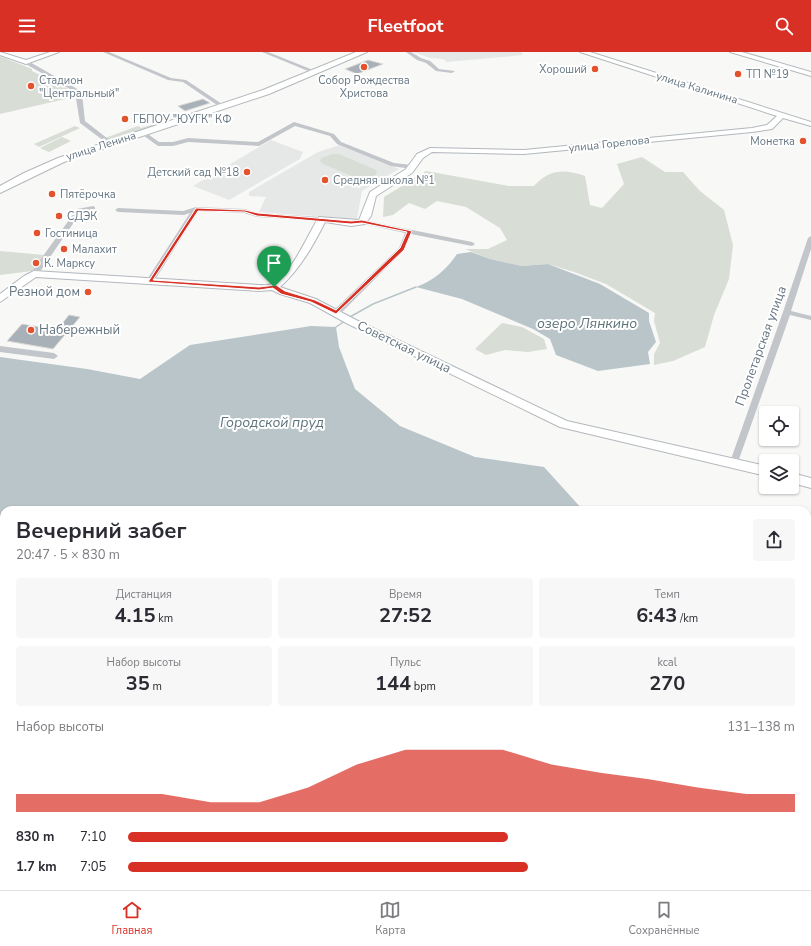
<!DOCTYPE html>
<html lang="ru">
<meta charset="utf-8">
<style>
:root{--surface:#fff;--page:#f7f7f7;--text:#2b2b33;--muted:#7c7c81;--line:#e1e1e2;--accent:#d93025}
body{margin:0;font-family:"Nunito Sans",sans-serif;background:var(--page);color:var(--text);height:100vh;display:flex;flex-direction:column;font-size:15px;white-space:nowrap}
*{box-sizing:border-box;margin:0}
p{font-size:13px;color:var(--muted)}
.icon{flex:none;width:22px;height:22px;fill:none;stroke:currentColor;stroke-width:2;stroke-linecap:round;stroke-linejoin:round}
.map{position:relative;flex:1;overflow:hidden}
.side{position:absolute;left:0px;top:454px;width:811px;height:384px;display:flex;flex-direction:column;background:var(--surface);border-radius:12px 12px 0 0;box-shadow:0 1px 3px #0004}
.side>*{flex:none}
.tools{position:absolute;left:759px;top:354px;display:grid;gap:8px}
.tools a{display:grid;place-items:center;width:40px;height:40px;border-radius:4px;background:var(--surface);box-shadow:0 1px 3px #0004;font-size:20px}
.pin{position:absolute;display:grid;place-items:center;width:34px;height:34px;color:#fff;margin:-41px -17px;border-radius:50% 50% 50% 0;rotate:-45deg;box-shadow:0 0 4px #0007}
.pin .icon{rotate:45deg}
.round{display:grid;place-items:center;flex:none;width:42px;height:42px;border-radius:4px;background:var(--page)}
.overview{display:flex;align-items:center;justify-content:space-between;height:68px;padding:0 16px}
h1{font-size:22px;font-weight:700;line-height:30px}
.stats{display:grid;grid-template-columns:repeat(3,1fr);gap:6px;height:68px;padding:4px 16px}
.stats div{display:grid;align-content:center;border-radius:4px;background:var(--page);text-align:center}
.stats b{font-size:20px;font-weight:700}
.stats small{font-size:11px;font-weight:400}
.stats p{font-size:11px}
.chart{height:112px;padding:8px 16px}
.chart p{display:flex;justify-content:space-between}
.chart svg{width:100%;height:72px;margin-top:4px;fill:var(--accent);opacity:.7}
ul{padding:0 16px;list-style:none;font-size:13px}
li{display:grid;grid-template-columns:64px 48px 1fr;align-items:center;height:30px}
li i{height:10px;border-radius:5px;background:var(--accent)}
header{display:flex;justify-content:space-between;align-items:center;height:52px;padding:0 16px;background:var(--accent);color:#fff;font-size:18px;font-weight:700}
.tab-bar{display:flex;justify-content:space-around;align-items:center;height:56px;border-top:1px solid var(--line);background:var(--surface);font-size:11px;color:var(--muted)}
.tab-bar a{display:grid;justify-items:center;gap:2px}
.tab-bar .active{color:var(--accent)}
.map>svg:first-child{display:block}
</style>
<header><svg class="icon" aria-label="menu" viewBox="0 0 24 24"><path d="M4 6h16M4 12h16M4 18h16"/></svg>Fleetfoot<svg class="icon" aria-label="search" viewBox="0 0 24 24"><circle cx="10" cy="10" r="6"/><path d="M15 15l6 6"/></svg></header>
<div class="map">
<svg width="811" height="838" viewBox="0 0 811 838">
<rect width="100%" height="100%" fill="#f8f8f6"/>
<g fill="#e6e7e7">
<polygon points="413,0 521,0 523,3 447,10 443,7 430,6"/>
<polygon points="271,88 303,100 300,107 229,148 193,134"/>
<polygon points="340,93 399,117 362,139 357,167 259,160 266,145 249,144 249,140 318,100"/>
</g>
<g fill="#d8ddd5">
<polygon points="0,4 32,17 32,19 68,37 73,40 74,45 0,62"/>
<polygon points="151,73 161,73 113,89 105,86 138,74 141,76"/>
<polygon points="75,74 80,76 39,95 34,92"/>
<polygon points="62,85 71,89 49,100 40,96"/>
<polygon points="333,102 339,102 374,117 377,119 376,122 369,127 359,127 323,112 320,109 321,106"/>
<path d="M 642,105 L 665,120 L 683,120 L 700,139 L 724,158 L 733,193 L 729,227 L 714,263 L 705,295 L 673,309 L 654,313 L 654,302 L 660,291 L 654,269 L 655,261 L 606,232 L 574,220 L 548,212 L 522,214 L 490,207 L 465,197 L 488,197 L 507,188 L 500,176 L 466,155 L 437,149 L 425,157 L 409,151 L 393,163 L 383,165 L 384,145 L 426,119 L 509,134 L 534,134 C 550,117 564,117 585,124 L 590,153 L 602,156 L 624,132 L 617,112 Z"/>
<polygon points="0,199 44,203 32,219 0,223"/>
<polygon points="502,271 522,275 544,287 547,297 528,300 505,298 486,303 475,297"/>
</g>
<g fill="#b9c5c9">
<path d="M 471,200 L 490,207 L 522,214 L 548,212 L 600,232 L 649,261 L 649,269 L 656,290 L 648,300 L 650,312 L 598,319 L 556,303 L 550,287 L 533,277 L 462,247 L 416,235 C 433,229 447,217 457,202 Z"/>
<polygon points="311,274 336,275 339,295 355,337 400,374 475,405 544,415 583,458 4,458 4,834 403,834 402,838 0,838 0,305 87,317 140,327 190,293"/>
</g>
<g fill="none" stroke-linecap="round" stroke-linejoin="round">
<g stroke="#b9c5c9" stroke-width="1.5">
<polyline points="348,266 373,252 416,235"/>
<polyline points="336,275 345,269"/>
</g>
</g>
<g fill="#a8b1b7" stroke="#dadad8">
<polygon points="368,8 383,12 357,22 345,17"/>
<polygon points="203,47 210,51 185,59 178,54"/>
<polygon points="69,263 80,265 53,297 7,289 22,272 57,278"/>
</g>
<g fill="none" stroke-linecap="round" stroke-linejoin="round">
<defs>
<g id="secondary">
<polygon points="0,0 26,8 50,0 59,0 26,12 0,3"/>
<path d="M 580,0 L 590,0 L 811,70 L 811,74 L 783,66 L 772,77 L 752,80 L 524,102 L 432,100 L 423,106 L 412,121 L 376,144 L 371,164 L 365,172 L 351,174 L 325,170 C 313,194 300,217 280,235 L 316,247 L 356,268 L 567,369 L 766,414 L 766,424 L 560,375 L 348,272 L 310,251 L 280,242 L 272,238 L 259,239 L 36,225 L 0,250 L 0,242 L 24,224 L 34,219 L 259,233 C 263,233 268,234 272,232 C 291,224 308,182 319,165 L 359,168 L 370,140 L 406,117 L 417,102 L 430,96 L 524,98 L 752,76 L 767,73 L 777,64 Z"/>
<polygon points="792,421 811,426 811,436 792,431"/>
<polygon points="811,648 811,664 807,665 807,649"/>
<polygon points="586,834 607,834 605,838 584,838"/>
</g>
<g id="primary">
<polygon points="356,0 367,0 269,42 64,110 0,141 0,134 24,121 58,106 263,38"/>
<polygon points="730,0 742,0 811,20 811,24"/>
</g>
</defs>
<use href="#secondary" stroke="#b2b8bd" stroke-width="2"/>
<use href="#primary" stroke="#b3b8bc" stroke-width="2"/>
<g fill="#c2c6ca" fill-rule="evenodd">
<polygon points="103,0 109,0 171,26 186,28 225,54 220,55 183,30 168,28"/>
<polygon points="262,0 268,0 318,20 313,21"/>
<polygon points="406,0 411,0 421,6 430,9 439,17 455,19 452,21 436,19 426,11 417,8"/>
<polygon points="24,9 28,9 79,38 82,42 85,69 112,90 112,92 108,92 80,71 75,40 24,11"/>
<polygon points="294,70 334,82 341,90 394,111 412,113 415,115 412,117 391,114 337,92 330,84 295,74 259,94 188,90 173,94 158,94 140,81 145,80 159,90 173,90 188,86 258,90"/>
<polygon points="93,154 95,155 95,157 81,160 37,224 31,224 30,222 77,157"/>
<polygon points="196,155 245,157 258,161 322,165 325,167 322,169 257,165 244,161 198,159 153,231 147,231 146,229 190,161 184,163 118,160 115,158 118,156 183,159"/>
<polygon points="362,168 472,190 475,192 472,194 411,182 404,198 339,263 333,263 333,259 399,196 405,181 360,171 360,169"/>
<polygon points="811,184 811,197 791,259 811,264 811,268 790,263 738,410 734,413 731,412 730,410 783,260 808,186"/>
<polygon points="0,294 54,301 58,304 54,307 0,300"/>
</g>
<use href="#secondary" fill="#fff" fill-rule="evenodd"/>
<use href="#primary" fill="#fff" fill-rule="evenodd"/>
</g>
<path fill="#d93025" stroke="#fff" fill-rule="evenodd" d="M 196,156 L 245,158 L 258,161 L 351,169 L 362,168 L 412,179 L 404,198 L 336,262 L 311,250 L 281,242 L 273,236 L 259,238 L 148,230 ZM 198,159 L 245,160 L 257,164 L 351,172 L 362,171 L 407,180 L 400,196 L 336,258 L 315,248 L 285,239 L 276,233 L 259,235 L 153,228 Z"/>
<g fill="#e2522c" stroke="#fff" stroke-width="1.5">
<circle cx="364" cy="15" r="4"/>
<circle cx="595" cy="17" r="4"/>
<circle cx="738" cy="22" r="4"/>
<circle cx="31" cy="34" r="4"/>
<circle cx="125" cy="67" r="4"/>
<circle cx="803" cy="89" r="4"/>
<circle cx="247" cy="120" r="4"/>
<circle cx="325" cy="128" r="4"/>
<circle cx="52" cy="142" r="4"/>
<circle cx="59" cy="164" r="4"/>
<circle cx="37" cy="181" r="4"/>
<circle cx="64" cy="197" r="4"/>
<circle cx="36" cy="211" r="4"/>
<circle cx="88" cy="240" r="4"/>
<circle cx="31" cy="278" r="4"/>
</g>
<g text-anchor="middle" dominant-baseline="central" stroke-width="4" stroke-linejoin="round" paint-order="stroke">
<g font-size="11" fill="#647581" stroke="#fff" text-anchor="start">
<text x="587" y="17" text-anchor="end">Хороший</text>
<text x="746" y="22">ТП №19</text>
<text x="39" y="28">Стадион<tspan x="39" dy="13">"Центральный"</tspan></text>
<text x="364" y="28" text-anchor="middle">Собор Рождества<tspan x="364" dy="13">Христова</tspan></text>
<text x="133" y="67">ГБПОУ "ЮУГК" КФ</text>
<text x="795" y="89" text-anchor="end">Монетка</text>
<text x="239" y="120" text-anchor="end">Детский сад №18</text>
<text x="333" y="128">Средняя школа №1</text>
<text x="60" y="142">Пятёрочка</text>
<text x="67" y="164">СДЭК</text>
<text x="45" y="181">Гостиница</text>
<text x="72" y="197">Малахит</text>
<text x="44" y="211">К. Марксу</text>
</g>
<g font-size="11" fill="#647581" stroke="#fff">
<text transform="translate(697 36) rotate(17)">улица Калинина</text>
<text transform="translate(609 92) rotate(-6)">улица Горелова</text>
<text transform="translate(101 94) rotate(-18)">улица Ленина</text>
</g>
<g font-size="13" fill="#647581" stroke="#fff" text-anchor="end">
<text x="80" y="240">Резной дом</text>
<text x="39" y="278" text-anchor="start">Набережный</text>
</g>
<g font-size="13" fill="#647581" stroke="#fff">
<text transform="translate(761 294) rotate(-70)">Пролетарская улица</text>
<text transform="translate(404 295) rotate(26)">Советская улица</text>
</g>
<g font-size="14" font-style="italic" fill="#5e747b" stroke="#fff">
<text x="587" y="271">озеро Лянкино</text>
<text x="272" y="370">Городской пруд</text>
</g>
</g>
</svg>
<div class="tools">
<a><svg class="icon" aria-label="locate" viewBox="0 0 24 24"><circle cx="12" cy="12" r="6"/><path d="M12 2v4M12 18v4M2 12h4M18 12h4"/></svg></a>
<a><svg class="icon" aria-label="layers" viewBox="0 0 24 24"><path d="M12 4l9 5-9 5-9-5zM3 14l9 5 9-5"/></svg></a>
</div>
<div class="pin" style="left:274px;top:235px;background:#1e9e55"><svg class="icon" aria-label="arrive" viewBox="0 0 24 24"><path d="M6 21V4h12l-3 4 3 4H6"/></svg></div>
<section class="side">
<div class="overview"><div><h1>Вечерний забег</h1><p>20:47 · 5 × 830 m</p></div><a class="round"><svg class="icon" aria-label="share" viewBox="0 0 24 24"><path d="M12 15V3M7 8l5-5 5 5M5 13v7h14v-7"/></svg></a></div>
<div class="stats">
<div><p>Дистанция</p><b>4.15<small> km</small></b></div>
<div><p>Время</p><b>27:52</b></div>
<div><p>Темп</p><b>6:43<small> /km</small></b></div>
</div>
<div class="stats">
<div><p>Набор высоты</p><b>35<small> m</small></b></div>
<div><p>Пульс</p><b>144<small> bpm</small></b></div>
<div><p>kcal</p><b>270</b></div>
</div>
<div class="chart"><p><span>Набор высоты</span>131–138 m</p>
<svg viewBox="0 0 160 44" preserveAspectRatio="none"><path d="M0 44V33L10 33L20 33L30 33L40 38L50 38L60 29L70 15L80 6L90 6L100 6L110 15L120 20L130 24L140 29L150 33L160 33V44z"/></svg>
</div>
<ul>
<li><b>830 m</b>7:10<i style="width:57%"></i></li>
<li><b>1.7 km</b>7:05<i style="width:60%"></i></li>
</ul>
</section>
</div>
<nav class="tab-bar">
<a class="active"><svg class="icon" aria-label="home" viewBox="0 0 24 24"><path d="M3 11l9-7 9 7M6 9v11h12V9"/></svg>Главная</a>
<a><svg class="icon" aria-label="map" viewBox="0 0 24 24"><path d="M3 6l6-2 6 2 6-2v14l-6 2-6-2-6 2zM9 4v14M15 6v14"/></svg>Карта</a>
<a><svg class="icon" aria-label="saved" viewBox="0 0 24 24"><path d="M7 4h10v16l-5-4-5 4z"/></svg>Сохранённые</a>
</nav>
